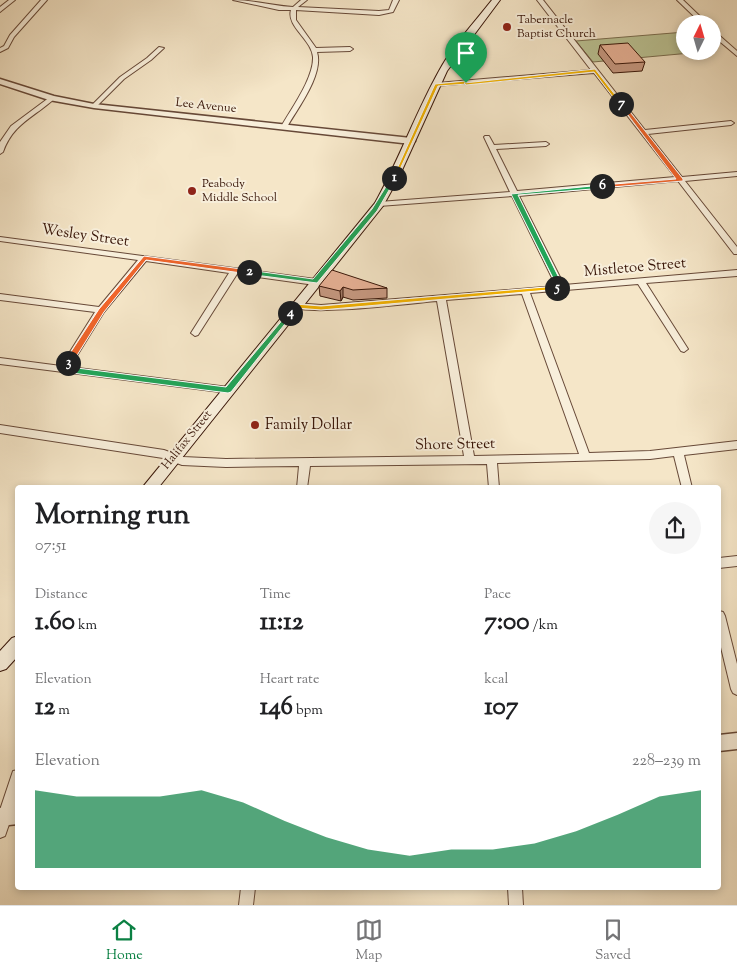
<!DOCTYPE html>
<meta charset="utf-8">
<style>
:root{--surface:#fff;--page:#f6f6f6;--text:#202124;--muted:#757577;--line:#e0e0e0;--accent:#0b8043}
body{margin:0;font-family:"Sorts Mill Goudy",serif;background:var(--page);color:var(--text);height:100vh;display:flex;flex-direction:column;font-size:19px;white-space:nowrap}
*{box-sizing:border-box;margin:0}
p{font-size:16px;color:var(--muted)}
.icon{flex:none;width:28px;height:28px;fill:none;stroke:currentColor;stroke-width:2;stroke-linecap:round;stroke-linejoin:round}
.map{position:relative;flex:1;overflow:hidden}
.details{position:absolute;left:15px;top:485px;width:706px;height:405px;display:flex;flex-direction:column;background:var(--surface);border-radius:5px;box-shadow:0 2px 8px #0003}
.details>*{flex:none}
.needle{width:32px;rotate:5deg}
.fabs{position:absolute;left:676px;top:15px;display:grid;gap:10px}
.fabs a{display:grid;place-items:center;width:45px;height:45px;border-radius:50%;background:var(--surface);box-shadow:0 2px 8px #0003;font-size:25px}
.pin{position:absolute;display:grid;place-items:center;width:42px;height:42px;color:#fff;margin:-51px -21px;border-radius:50% 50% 50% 0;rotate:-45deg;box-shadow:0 0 5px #0007}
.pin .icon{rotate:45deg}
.km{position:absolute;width:25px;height:25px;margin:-12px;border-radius:50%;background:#222;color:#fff;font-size:14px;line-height:25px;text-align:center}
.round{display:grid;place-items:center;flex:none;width:52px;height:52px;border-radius:26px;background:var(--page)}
.summary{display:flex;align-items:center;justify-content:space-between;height:85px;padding:0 20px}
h1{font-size:28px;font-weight:700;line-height:38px}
.stats{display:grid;grid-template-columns:repeat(3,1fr);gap:8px;height:85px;padding:5px 20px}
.stats div{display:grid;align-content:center}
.stats b{font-size:25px;font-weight:700}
.stats small{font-size:14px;font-weight:400}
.stats p{font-size:14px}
.chart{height:140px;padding:10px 20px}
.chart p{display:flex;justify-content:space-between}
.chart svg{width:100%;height:90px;margin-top:5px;fill:var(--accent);opacity:.7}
.dock{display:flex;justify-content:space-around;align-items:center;height:70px;border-top:1px solid var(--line);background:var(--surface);font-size:14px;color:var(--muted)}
.dock a{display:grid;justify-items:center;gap:2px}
.dock .on{color:var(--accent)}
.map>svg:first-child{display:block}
</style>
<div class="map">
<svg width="737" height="905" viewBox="0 0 737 905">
<rect width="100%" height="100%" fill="#f5e6c8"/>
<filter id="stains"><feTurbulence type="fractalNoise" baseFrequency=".004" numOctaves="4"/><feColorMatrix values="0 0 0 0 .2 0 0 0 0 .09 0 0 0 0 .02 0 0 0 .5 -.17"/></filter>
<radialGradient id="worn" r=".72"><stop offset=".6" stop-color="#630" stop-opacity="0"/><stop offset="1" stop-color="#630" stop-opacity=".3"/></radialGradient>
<polygon fill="#bcc596" stroke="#7a6d4f" points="685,32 685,51 712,51 593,62 576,41"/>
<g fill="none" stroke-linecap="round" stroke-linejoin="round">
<defs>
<g id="minor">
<polygon points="9,0 15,0 0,12 0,7"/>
<polygon points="41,0 47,0 14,37 8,48 0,52 0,48 4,46 10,35"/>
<path d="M 233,0 C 253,0 273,6 293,7 L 301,0 L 307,0 L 298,7 L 379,11 L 389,10 L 393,0 L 399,0 L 393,12 L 379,15 L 296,10 L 296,20 L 316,48 L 350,47 L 353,49 L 350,51 L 317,52 C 324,74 298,108 287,127 L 284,129 L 281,127 C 291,109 314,78 313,57 C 312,40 286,26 291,10 L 279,10 Z"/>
<path d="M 537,0 L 543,0 L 645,130 L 731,121 L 734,123 L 731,125 L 648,134 L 682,177 L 737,172 L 737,176 L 685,181 L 737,247 L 737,254 L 734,254 L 678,181 L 519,196 L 564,285 L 737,270 L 737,276 L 646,283 L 688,349 L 684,352 L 681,351 L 638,284 L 530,293 L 589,453 L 650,451 L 737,441 L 737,449 L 684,455 L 692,488 L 682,488 L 674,456 L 650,459 L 497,463 L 499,488 L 489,488 L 487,464 L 310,466 L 307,488 L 297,488 L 299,466 L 226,467 L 182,465 L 163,458 L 0,433 L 0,425 L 164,450 L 183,457 L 226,459 L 464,456 L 437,301 C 414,303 304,317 291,306 L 295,303 L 321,305 L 556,286 L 512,196 L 379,206 L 375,204 L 379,202 L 510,192 L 484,137 L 485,136 L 489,136 L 494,145 L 546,142 L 549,144 L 546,146 L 496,149 L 517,191 L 675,177 L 594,73 L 435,86 L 434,85 L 437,83 L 591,70 ZM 522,294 L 579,454 L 474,456 L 446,300 Z"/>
<polygon points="677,0 683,0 708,24 702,24"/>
<polygon points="712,29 737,51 737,56 712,35"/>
<polygon points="159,47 164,48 151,60 124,79 96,107 92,107 92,105 120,77 147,58"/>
<path d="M 50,97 L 55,98 C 35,117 13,123 3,152 L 0,154 L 0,142 L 11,126 Z"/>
<polygon points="0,237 315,279 319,282 315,285 237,274 198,335 195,336 191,333 229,273 146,261 104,312 70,367 228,387 233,390 228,393 0,364 0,358 61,366 95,312 0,300 0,294 99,307 138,260 0,241"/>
<polygon points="737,556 737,566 719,568 719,558"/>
<polygon points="719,611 723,612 725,616 737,664 737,695 733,693 731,689 719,639"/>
<polygon points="18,770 18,798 5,836 0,838 0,810 13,771"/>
<polygon points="241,888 255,888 253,905 239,905"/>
<polygon points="508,888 522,888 523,905 509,905"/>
</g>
<g id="tertiary">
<polygon points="0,79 54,96 94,104 411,138 415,141 411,144 94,108 49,100 0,84"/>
<polygon points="737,733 737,749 719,751 719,735"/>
<polygon points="18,806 18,824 0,826 0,808"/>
</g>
<g id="secondary">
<path d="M 492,0 L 500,0 L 447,71 L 398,179 L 383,206 L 158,488 L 142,488 L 375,203 C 399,160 415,114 439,71 C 453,45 474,23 492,0 Z"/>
<polygon points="18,636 18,656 6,669 0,671 0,651 12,638"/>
</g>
</defs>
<use href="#minor" stroke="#674938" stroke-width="2"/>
<use href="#tertiary" stroke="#674938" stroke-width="3"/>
<use href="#secondary" stroke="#381508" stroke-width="2"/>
<use href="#minor" fill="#f8efdb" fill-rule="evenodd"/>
<use href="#tertiary" fill="#f8efdb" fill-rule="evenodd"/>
<use href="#secondary" fill="#f8efdb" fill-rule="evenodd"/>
</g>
<g fill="#c89a83" stroke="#381508">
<polygon points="600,45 645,62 642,71 613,73 598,54"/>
<polygon points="319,286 387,288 387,298 353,300 343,297 341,301 320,296"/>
</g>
<polygon fill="#a37d6a" stroke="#381508" points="343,287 343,297 341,301 340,291"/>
<g fill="#e9b398" stroke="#381508">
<polygon points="628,43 645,62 615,64 600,45"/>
<polygon points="332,270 387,288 353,290 343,287 340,291 319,286"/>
</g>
<polygon fill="#f5b400" stroke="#fff" points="466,81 468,84 438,86 396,178 392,180 435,84"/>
<polygon fill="#22a559" stroke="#fff" points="392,177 396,178 377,211 317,283 247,274 246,272 249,270 313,279 372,209"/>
<polygon fill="#f0652b" stroke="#fff" points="144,256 249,270 253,272 249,274 146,260 104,312 71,365 65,365 65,361 99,309"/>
<polygon fill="#22a559" stroke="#fff" points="290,311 293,313 292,315 231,392 228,393 64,372 61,369 68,361 72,363 69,367 226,387"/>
<polygon fill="#f5b400" stroke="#fff" points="557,286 561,288 560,289 321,310 297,308 292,315 286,313 295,304 321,306"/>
<polygon fill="#22a559" stroke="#fff" points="602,185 604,188 518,195 564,288 561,290 555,289 554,288 557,286 511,194"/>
<polygon fill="#f0652b" stroke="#fff" points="619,103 623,103 683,179 683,181 600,188 602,185 676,179"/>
<polygon fill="#f5b400" stroke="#fff" points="595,69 623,105 619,105 594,72 466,85 464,83"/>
<g fill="#8f2418" stroke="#f8efdb" stroke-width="2">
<circle cx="507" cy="27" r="5"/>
<circle cx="192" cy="191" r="5"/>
<circle cx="255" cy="425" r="5"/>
</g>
<g text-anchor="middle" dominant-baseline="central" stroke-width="4" stroke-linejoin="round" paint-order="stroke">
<g font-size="12" fill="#381508" stroke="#f8efdb" text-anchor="start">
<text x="517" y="20">Tabernacle<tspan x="517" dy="14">Baptist Church</tspan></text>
<text x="202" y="184">Peabody<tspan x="202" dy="14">Middle School</tspan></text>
</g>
<g font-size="12" fill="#381508" stroke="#f8efdb">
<text transform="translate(206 106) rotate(6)">Lee Avenue</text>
<text transform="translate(187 440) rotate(-51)">Halifax Street</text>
</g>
<g font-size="15" fill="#381508" stroke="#f8efdb">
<text transform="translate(85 236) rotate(8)">Wesley Street</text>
<text transform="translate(635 268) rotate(-5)">Mistletoe Street</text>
<text transform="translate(455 445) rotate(-1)">Shore Street</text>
</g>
<g font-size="15" fill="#381508" stroke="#f8efdb" text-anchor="start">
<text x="265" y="425">Family Dollar</text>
</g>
</g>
<rect width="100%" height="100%" filter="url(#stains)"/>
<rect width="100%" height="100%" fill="url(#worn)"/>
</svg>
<div class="fabs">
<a><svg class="needle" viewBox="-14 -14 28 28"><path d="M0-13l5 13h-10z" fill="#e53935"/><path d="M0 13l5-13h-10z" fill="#757577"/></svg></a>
</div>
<div class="pin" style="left:466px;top:83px;background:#1e9e55"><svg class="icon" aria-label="arrive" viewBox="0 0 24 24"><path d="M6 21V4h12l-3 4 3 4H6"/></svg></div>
<b class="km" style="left:394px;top:178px">1</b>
<b class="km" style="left:249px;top:272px">2</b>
<b class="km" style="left:68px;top:363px">3</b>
<b class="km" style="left:290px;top:313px">4</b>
<b class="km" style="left:557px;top:288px">5</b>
<b class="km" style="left:602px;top:186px">6</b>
<b class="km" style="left:621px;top:104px">7</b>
<section class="details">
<div class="summary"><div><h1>Morning run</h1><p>07:51</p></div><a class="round"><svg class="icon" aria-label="share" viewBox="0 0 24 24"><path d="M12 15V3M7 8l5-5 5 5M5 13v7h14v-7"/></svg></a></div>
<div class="stats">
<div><p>Distance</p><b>1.60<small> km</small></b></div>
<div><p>Time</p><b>11:12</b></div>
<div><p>Pace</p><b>7:00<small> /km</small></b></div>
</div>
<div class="stats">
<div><p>Elevation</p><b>12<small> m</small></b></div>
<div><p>Heart rate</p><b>146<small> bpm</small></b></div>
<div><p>kcal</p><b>107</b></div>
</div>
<div class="chart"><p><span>Elevation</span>228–239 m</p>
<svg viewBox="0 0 160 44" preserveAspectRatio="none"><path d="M0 44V6L10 9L20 9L30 9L40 6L50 12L60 21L70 29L80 35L90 38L100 35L110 35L120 32L130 26L140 18L150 9L160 6V44z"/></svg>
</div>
</section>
</div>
<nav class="dock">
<a class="on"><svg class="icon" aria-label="home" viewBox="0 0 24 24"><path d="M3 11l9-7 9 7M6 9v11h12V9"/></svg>Home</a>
<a><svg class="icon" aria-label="map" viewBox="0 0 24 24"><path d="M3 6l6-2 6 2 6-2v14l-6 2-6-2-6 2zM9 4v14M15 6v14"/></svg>Map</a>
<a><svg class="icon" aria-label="saved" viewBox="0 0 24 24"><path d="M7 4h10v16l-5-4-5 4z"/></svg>Saved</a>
</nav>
